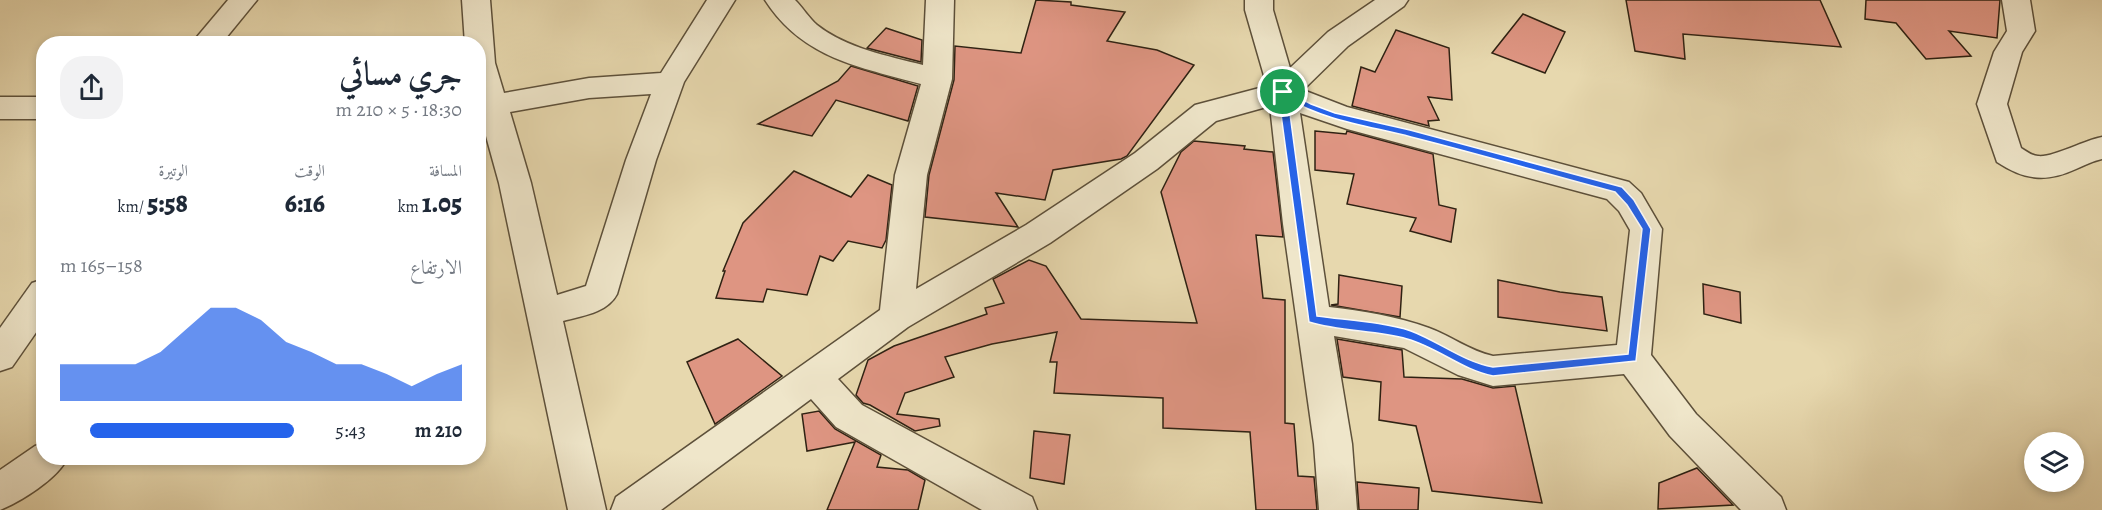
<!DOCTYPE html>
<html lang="ar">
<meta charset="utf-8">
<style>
:root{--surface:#fff;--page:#f2f2f3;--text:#1f2937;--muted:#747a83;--accent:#2563eb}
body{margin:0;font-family:Alegreya,Amiri,serif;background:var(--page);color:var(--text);direction:rtl;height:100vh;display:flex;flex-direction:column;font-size:22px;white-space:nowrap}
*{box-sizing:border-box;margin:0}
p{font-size:20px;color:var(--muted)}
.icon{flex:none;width:33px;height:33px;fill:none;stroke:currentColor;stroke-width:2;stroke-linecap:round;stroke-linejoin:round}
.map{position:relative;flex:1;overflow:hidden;direction:ltr}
.panel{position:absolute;left:36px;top:36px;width:450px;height:429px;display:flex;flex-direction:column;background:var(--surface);border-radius:24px;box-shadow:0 3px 9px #0003;direction:rtl}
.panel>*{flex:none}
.fabs{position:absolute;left:2024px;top:432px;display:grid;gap:12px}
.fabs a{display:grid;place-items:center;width:60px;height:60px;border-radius:50%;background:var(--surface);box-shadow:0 3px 9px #0003;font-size:30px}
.pin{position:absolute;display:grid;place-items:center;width:51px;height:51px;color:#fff;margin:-26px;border:3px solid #fff;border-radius:50%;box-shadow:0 2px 6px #0007}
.round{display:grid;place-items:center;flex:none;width:63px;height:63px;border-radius:24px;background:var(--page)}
.overview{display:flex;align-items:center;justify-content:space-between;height:102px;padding:0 24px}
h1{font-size:33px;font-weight:800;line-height:45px}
.stats{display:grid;grid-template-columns:repeat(3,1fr);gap:9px;height:102px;padding:6px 24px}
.stats div{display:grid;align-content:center}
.stats b{font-size:26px;font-weight:800}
.stats small{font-size:16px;font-weight:400}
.stats p{font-size:16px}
.chart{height:168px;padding:12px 24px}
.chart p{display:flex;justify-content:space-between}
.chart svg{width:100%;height:108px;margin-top:6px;fill:var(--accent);opacity:.7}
ul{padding:0 24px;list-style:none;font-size:20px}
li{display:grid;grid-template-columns:96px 72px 1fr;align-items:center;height:45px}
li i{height:15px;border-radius:8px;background:var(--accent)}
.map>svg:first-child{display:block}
</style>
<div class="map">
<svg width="2102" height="510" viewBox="0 0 2102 510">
<rect width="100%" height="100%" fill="#e7d8ae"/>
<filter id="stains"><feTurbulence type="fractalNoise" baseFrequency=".00333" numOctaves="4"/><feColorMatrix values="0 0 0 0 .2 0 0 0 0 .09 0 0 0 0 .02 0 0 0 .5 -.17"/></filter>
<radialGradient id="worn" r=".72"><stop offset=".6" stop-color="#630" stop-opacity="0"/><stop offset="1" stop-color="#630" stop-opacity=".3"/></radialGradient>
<g fill="#de9582" stroke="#2f2213" stroke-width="1.5">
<polygon points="1036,0 1071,2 1071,5 1125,12 1107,41 1157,50 1194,65 1127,156 1121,159 1053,170 1045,200 996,193 1018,227 925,217 929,175 954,80 955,46 1021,53"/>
<polygon points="1626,0 1820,0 1841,47 1683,34 1685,59 1635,51"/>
<polygon points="1866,0 2000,0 1997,38 1949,31 1971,56 1926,59 1896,23 1865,19"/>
<polygon points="1523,14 1565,32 1545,73 1492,53"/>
<polygon points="886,28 922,40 921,62 867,48"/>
<polygon points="1396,30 1449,48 1452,100 1428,97 1439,120 1428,121 1429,126 1352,106 1361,67 1375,72"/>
<polygon points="851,66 918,86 908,121 836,100 812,136 758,124 838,81"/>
<polygon points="1315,131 1346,134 1347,131 1433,154 1439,205 1456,209 1451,242 1410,231 1416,218 1347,204 1354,174 1315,170"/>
<polygon points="1194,141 1245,146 1244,149 1273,152 1283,237 1256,235 1263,298 1285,300 1285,423 1294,424 1298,476 1314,477 1317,510 1256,510 1250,432 1163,428 1163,398 1054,393 1057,362 1050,362 1057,332 992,344 945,357 954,377 905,393 897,414 939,419 940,426 915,431 870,405 863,403 856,395 868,360 894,346 987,314 985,308 1004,303 993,279 1029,260 1046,266 1081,319 1197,323 1161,192 1181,152"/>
<polygon points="794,171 851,197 868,175 892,185 886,240 882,248 848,241 833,261 820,256 807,295 767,289 763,302 716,298 725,271 723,271 743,223"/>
<polygon points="1339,275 1402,286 1400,317 1331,305 1338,304"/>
<polygon points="1498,280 1560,292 1602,297 1607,331 1498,317"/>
<polygon points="1703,284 1740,292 1741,323 1704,314"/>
<polygon points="738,339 782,376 715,424 687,362"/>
<polygon points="1337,339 1402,350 1404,377 1462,379 1493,388 1515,386 1542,503 1432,491 1416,426 1379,420 1381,382 1343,377"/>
<polygon points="819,411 835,429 881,455 877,467 908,470 925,480 918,510 827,510 855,442 807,451 802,414"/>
<polygon points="1034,431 1070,435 1064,484 1030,478"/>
<polygon points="1697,468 1733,505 1658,509 1659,483"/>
<polygon points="1357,482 1419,488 1418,510 1359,510"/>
</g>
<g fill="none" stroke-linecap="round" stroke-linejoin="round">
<defs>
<g id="minor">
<polygon points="228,0 257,0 221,44 191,44"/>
<path d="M 462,0 L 490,0 L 495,63 L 504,93 L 589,78 L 661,73 L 707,0 L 735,0 L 684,82 L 656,160 L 617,294 C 607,313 582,316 563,321 L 606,510 L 568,510 L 499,183 L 478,107 L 478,44 L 465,44 ZM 651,94 L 626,160 L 586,286 L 557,295 L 531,183 L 510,112 L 589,98 Z"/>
<path d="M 765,0 L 795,0 C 803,8 809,18 817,25 C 846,48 888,56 923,65 L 926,0 L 954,0 L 952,79 L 927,175 L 916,289 L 1026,225 L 1135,153 L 1195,105 L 1267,86 L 1245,10 L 1245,0 L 1273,0 L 1273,10 L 1290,68 L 1328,32 L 1375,0 L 1408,0 L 1404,6 L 1348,46 L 1303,90 L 1347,107 L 1629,182 L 1641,193 L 1662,229 L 1651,355 L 1696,414 L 1781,497 L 1786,510 L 1741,510 L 1670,436 L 1624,374 L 1493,386 L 1458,375 L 1404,348 L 1334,336 L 1352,444 L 1357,510 L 1319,510 L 1314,444 L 1283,224 L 1270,106 L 1216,121 L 1157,169 L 1050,243 L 908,327 L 838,379 L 862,405 L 1032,497 L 1037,510 L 982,510 L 836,427 L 811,399 L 661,510 L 611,510 L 616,497 L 880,310 L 895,175 L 921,84 C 859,67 802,58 765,0 ZM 1300,113 L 1347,129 L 1607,199 L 1619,211 L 1630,230 L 1617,345 L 1493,356 C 1470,351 1451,336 1429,328 C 1396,316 1363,311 1329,307 Z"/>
<path d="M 2002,0 L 2030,0 L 2035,31 L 2022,52 L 2007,104 L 2021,148 C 2026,151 2032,156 2038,156 C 2052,158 2085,140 2102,137 L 2102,159 C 2093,161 2085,165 2076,169 C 2046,183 2024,180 1997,162 L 1977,104 L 1994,52 L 2007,31 Z"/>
<rect x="0" y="97" width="44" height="22"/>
<polygon points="44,279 44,321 12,367 0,371 0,328 32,283"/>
<path d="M 44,443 L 44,458 L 67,458 C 59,478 20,502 0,510 L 0,470 L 35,446 Z"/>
</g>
</defs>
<use href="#minor" stroke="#5d503a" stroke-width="3"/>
<use href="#minor" fill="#efe6ca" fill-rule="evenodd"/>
</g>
<path fill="#2563eb" stroke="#fff" stroke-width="1.5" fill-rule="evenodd" d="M 1283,89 L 1311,104 L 1335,113 L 1410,130 L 1622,187 L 1634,200 L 1651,229 L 1636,361 L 1493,376 C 1462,370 1437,347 1407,339 C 1375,330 1341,332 1309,322 L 1278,92 ZM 1288,99 C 1326,121 1369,126 1411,137 C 1479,154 1547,174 1615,192 L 1627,205 L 1642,229 L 1628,354 L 1493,367 C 1464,362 1438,341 1411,331 C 1385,322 1345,320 1317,316 Z"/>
<rect width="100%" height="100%" filter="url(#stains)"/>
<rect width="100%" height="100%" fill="url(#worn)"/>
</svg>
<div class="fabs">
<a><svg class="icon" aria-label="layers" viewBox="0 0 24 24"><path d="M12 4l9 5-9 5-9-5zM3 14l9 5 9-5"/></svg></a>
</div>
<div class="pin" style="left:1283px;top:92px;background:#1e9e55"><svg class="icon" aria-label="arrive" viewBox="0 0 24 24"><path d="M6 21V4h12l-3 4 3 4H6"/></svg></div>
<section class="panel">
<div class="overview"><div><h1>جري مسائي</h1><p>18:30 · 5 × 210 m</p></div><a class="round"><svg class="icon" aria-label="share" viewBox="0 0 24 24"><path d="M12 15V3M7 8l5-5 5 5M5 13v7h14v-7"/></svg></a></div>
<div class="stats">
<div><p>المسافة</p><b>1.05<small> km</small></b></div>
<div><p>الوقت</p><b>6:16</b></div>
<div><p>الوتيرة</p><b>5:58<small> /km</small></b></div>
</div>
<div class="chart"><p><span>الارتفاع</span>158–165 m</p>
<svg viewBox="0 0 160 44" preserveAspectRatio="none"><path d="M0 44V29L10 29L20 29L30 29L40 24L50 15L60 6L70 6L80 11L90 20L100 24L110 29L120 29L130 33L140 38L150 33L160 29V44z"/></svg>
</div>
<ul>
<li><b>210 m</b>5:43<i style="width:87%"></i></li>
</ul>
</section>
</div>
